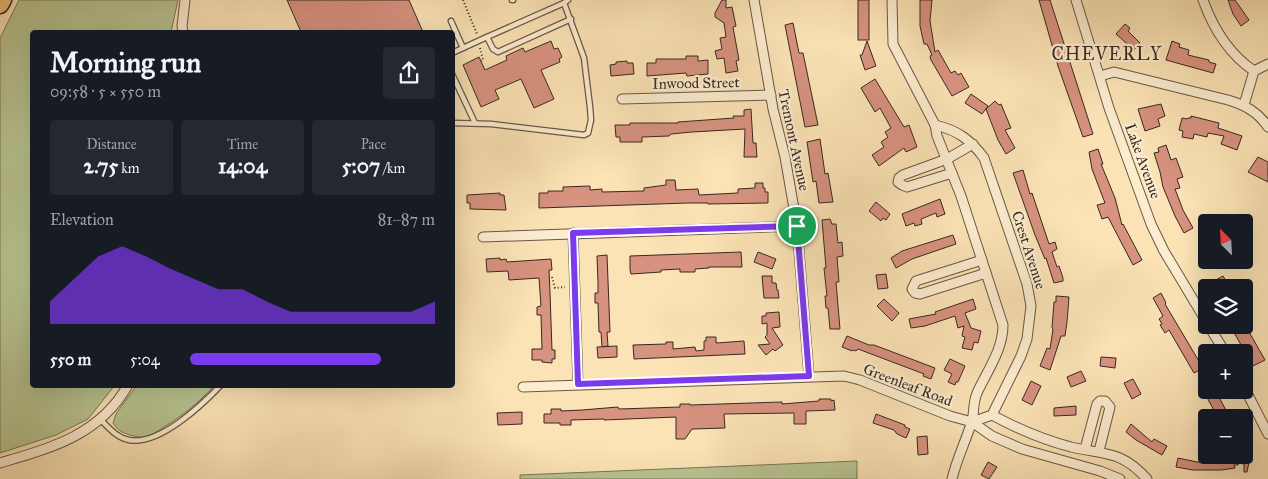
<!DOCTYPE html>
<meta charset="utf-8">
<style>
:root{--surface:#171b24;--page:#242831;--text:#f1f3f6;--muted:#9ea1a6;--accent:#7c3aed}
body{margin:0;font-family:"IM FELL Great Primer",serif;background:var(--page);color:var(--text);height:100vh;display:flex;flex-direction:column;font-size:19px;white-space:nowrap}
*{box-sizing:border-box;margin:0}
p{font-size:16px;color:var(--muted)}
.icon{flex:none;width:28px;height:28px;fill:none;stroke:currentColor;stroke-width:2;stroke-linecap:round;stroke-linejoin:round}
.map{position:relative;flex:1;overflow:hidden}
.sheet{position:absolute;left:30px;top:30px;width:425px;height:358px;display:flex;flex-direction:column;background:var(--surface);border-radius:5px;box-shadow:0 5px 20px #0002}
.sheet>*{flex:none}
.needle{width:32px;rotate:336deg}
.fabs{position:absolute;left:1198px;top:214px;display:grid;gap:10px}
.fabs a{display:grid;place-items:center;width:55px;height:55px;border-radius:5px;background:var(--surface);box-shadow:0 5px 20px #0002;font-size:25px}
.pin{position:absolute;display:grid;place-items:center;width:42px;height:42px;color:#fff;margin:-21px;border:2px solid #fff;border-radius:50%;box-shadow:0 1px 5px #0007}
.round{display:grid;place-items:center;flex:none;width:52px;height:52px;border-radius:5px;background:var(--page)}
.overview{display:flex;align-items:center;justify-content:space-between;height:85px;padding:0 20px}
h1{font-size:28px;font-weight:700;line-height:38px}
.stats{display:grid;grid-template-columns:repeat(3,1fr);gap:8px;height:85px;padding:5px 20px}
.stats div{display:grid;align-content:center;border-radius:5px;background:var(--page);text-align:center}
.stats b{font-size:21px;font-weight:700}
.stats small{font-size:14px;font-weight:400}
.stats p{font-size:14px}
.chart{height:140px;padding:10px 20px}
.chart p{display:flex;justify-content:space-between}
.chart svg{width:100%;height:90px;margin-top:5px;fill:var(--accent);opacity:.7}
ul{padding:0 20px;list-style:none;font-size:16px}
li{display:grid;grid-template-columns:80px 60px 1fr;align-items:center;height:38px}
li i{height:12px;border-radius:6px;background:var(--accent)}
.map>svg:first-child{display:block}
</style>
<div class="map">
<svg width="1268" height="479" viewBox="0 0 1268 479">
<rect width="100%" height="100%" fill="#fbe3b5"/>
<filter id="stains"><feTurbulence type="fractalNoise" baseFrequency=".004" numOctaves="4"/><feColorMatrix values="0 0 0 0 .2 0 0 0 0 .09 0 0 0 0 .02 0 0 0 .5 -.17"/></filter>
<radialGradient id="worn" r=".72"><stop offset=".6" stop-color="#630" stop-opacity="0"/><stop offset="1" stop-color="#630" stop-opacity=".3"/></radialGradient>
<g fill="#b8c592" stroke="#78765a">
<polygon points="19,0 178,0 171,32 32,32 32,385 115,385 88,419 56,435 0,453 0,38"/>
<path d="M 137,385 L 215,385 C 195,407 172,423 146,438 C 133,436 120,435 113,423 L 116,414 Z"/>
<polygon points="857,461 857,479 520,479 520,475"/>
</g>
<g fill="#d79280" stroke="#382822">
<polygon points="287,0 409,0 423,32 301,32"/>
<polygon points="722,0 726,0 726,8 732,7 736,26 733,27 739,60 736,61 738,71 726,73 724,58 717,59 715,51 722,49 720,38 726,37 724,23 715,17 715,13"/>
<rect x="858" y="0" width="11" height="40"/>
<polygon points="920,0 932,0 930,21 935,52 938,50 951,73 955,71 958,75 961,73 969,87 952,96 931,60 930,56 932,55 927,44 924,44 920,26"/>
<polygon points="1039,0 1050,0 1093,134 1083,137 1058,66"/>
<polygon points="1228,0 1235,0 1249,20 1241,26 1233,14"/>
<polygon points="793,23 799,53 803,53 818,125 805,127 785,25"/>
<polygon points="1125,24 1130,28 1128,31 1140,43 1134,50 1116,34"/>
<polygon points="551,41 554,49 558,48 562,57 559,59 560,62 541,70 554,99 534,108 521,79 495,90 499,99 481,107 463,65 479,57 485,70 507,60 506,56 523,48 525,52"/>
<polygon points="867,41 876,66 865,70 860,55 862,55"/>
<polygon points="1172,41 1180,44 1179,47 1189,50 1188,55 1209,60 1209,62 1216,64 1213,73 1166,60"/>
<polygon points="686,56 698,56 698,61 708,60 708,74 687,76 686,73 647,76 647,63 656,63 656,59 686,59"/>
<polygon points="627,61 627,63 633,63 634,74 611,76 610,65 616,64 616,62"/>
<polygon points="875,79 904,127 909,125 917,147 906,152 904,148 879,166 872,155 884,147 881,142 888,137 885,132 891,128 880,108 875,112 861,88"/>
<polygon points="971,94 988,106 982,114 965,103"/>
<polygon points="995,101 999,105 1001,104 1011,128 1005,130 1015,148 1006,154 998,140 986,109"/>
<polygon points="1161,104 1165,116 1158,119 1160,126 1145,131 1138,109"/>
<polygon points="751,109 753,143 756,143 757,157 744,157 745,129 692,132 671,134 669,136 642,137 642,142 620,142 620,137 616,137 615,125 630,125 630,123 678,123 678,122 734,118 733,116 744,116 744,110"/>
<polygon points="1191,116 1219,123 1218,128 1242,136 1237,150 1221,144 1224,136 1208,133 1207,137 1194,134 1193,139 1182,137 1183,131 1179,130 1182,118 1187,119 1188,118 1191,118"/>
<polygon points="820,139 825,174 828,173 833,202 819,203 816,181 813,182 807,142"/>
<polygon points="1166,145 1171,160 1176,158 1183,177 1177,179 1180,188 1175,189 1183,210 1193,228 1184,233 1175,216 1163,187 1160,172 1154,153 1159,152 1158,148"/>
<polygon points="1098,149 1103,164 1101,164 1115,198 1122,225 1123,224 1142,260 1133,265 1108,217 1102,219 1097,205 1105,203 1092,169 1089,152"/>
<polygon points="1258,157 1268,162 1268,182 1248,172"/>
<polygon points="1023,170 1030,194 1032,193 1049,244 1055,242 1057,249 1052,252 1057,267 1059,266 1063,278 1063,281 1054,283 1046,258 1045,259 1035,235 1013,173"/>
<polygon points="666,180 675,180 676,190 698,189 699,195 738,193 738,189 755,188 755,183 763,183 763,188 765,188 765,192 768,192 768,203 708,204 708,203 688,203 539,208 539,193 548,193 548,191 563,191 563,187 590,186 590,190 602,189 602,192 644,191 644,188 666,185"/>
<polygon points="500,193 500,195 504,195 506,210 470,209 470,203 467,203 467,195"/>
<polygon points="940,199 945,214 937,217 936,213 921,219 922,224 915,226 914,223 906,226 902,214"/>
<polygon points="876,202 890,214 886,220 883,218 881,221 869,211"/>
<polygon points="830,219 832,224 836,224 838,243 842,242 843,256 837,257 839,282 836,282 840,329 830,329 828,308 826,308 825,296 827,296 824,268 826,268 822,220"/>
<polygon points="953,235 956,244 912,259 896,268 891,258 902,251"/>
<polygon points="741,252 742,267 709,267 709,268 695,269 695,272 680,272 680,269 661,270 661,272 631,274 630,270 630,256"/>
<polygon points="758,252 776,259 772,269 754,262"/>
<polygon points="607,255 610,332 607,332 608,346 602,347 601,332 599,332 598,303 595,303 595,293 598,293 598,283 597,256"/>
<polygon points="500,258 500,260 506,259 507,262 551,259 552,270 549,270 550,293 552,350 555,350 555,359 552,359 552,363 542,362 542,360 532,360 532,349 542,349 541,315 537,315 537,307 541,306 539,278 509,280 508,271 487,272 486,259"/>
<polygon points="886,274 888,288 878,289 876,275"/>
<polygon points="762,276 772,276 772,283 776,283 777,290 778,290 779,298 764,298"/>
<polygon points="1223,276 1230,288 1215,288 1212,282"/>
<polygon points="1161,293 1166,303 1165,304 1203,368 1194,373 1169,330 1165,333 1160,325 1162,324 1159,319 1163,316 1153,298"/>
<polygon points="1056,296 1069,297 1067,322 1065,336 1061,336 1050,370 1040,366 1047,348 1050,349 1053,329 1052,328 1054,302 1056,302"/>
<polygon points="884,299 899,313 892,321 877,306"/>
<polygon points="973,299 976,309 965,313 971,328 981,331 978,343 974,342 972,350 962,348 965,337 962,336 964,326 958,328 955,316 925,326 911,328 909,319 936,314 935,312"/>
<polygon points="779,312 780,327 772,328 783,345 775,351 773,349 766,355 758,345 770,344 765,337 767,335 767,323 762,324 762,316 766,316 766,313"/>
<polygon points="1244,323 1265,360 1253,366 1232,329 1239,325 1244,325"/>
<polygon points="847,336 869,345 874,345 935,368 931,379 923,376 924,374 858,349 856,351 853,350 852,351 842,347"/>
<polygon points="706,337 716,337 716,343 744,341 745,354 634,359 633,345 666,344 666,342 673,342 673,349 695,347 696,351 704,350 704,341 706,341"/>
<polygon points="617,346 617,357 598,358 597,347"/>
<polygon points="1101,357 1116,358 1115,368 1100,366"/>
<polygon points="950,359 965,366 958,382 956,382 955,385 948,382 952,374 944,370"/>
<polygon points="1081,371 1086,381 1071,387 1067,377"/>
<polygon points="1133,379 1141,394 1132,399 1124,383"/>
<polygon points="1031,381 1041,386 1032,405 1022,400"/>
<polygon points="1203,390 1215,390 1227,412 1217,416"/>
<polygon points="819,399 831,399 831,401 834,400 835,410 806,411 806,424 794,424 794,413 724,414 725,428 692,429 685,439 676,439 676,417 604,420 604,419 571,420 571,425 560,425 560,423 544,423 544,414 551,414 551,409 561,409 561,411 582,410 618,407 619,409 680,407 680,404 690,404 690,405 782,402 782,404 819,401"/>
<polygon points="1076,406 1076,415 1054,416 1054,408"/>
<polygon points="522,412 522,424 498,425 497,413"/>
<polygon points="876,414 905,425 905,427 910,429 906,438 897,434 894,430 873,423"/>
<polygon points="1131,424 1152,442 1154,439 1167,446 1162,455 1136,440 1126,432"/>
<polygon points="927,436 928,454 918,455 917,437"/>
<polygon points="1244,446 1252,447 1247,472 1244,472 1244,464 1239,463 1238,465 1234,465 1235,468 1221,470 1193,470 1176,467 1178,458 1197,462 1218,462 1240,457 1241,455 1244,455"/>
<polygon points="988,462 997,467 989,479 981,475"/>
</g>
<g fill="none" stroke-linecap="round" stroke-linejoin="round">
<defs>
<g id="service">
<polyline points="512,0 513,0"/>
<polyline points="564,3 487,37 493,49 498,52 571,19"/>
<polyline points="451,21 463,48 452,53"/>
<polyline points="463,48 487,37"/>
<polyline points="452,74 475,123"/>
<polyline points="452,123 491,124 584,135 588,133 591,120 590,107 584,58 564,3 568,0"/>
<path d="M 101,420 C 109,428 117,438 129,440 C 159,446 202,405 221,385"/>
</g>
<g id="minor">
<polyline points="754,0 773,109 785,157 797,226 809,376"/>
<path d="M 892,0 L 893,44 L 935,125 L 937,136 L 961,196 L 1003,325 C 1003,350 987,371 977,393 C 972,405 975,414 971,424 C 965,443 957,458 952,479"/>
<polyline points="1076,0 1109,108 1151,224 1164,251 1206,321"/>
<path d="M 1203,0 C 1213,28 1229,54 1254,71"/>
<polyline points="183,32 182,26 185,0"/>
<polyline points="1254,71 1268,64"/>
<path d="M 1100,76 L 1114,72 L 1228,100 C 1245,105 1258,112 1268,127"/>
<polyline points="622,99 771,95"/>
<polyline points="1244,105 1254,71"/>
<path d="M 935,125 C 957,130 971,140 984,158 L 1027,284 L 1031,306 L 1027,339 L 1021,356 L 992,415 L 972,422"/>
<polyline points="952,173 907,187 902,185 898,182 899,178 903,175 947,159 973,144"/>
<polyline points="573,233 578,384"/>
<polyline points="483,237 797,226"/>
<polyline points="982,260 916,281 912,289 915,293 920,294 986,273"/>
<polyline points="1208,325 1225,352"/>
<polyline points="523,387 844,376 860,380 950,416 972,422 992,436 1022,449 1100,471 1120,479"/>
<polyline points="1244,387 1268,434"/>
<path d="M 992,415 C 1016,428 1044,440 1071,447 C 1105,455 1121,450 1147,479"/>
<polyline points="1085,449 1097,404 1100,401 1105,401 1110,407 1099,451"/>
<path d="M 0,463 C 51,448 100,435 128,385"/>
</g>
<polyline id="motorway" points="0,5 3,0"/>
</defs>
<use href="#service" stroke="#695747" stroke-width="7"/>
<use href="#minor" stroke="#695747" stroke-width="11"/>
<use href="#motorway" stroke="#382822" stroke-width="19"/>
<g stroke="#382822" stroke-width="2" stroke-dasharray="1 2.5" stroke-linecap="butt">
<polyline points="463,0 477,34"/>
<polyline points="480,48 483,60 481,61"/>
<polyline points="552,277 555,288 565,287"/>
</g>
<use href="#service" stroke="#fcedcf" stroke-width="4.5"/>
<use href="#minor" stroke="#fcedcf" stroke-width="9"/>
<use href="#motorway" stroke="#eec27a" stroke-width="16"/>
</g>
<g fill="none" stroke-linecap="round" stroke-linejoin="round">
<defs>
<polygon id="route" points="797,226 809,376 578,384 573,233"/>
</defs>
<use href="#route" stroke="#fff" stroke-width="10"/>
<use href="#route" stroke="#7c3aed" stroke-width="6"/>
</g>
<g text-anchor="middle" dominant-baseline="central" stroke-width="4.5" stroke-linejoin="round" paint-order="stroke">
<g font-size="15" fill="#382822" stroke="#fcedcf">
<text transform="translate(696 83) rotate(-1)">Inwood Street</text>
<text transform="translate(794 140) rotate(78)">Tremont Avenue</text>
<text transform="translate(1143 161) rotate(70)">Lake Avenue</text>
<text transform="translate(1029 250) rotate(72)">Crest Avenue</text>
<text transform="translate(908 385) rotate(21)">Greenleaf Road</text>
</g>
<g font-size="18" letter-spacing="1" fill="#382822" stroke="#fcedcf">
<text x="1107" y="54">CHEVERLY</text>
</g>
</g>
<rect width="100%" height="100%" filter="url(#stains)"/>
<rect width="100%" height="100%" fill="url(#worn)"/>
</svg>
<div class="fabs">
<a><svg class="needle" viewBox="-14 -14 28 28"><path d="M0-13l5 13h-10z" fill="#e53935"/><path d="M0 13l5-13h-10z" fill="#9ea1a6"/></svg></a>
<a><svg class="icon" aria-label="layers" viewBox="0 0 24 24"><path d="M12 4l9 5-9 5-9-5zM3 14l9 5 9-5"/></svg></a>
<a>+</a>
<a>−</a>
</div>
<div class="pin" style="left:797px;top:226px;background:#1e9e55"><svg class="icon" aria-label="arrive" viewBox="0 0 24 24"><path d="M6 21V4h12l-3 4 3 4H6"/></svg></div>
<section class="sheet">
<div class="overview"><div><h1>Morning run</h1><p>09:58 · 5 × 550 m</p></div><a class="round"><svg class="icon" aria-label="share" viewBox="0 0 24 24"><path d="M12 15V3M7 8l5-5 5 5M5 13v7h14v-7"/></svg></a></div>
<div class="stats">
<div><p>Distance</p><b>2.75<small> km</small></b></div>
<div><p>Time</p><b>14:04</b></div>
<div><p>Pace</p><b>5:07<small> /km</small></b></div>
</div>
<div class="chart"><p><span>Elevation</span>81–87 m</p>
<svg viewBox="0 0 160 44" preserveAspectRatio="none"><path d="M0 44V33L10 22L20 11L30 6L40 11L50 17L60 22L70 27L80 27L90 33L100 38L110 38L120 38L130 38L140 38L150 38L160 33V44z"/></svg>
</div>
<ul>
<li><b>550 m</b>5:04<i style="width:78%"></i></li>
</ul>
</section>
</div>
